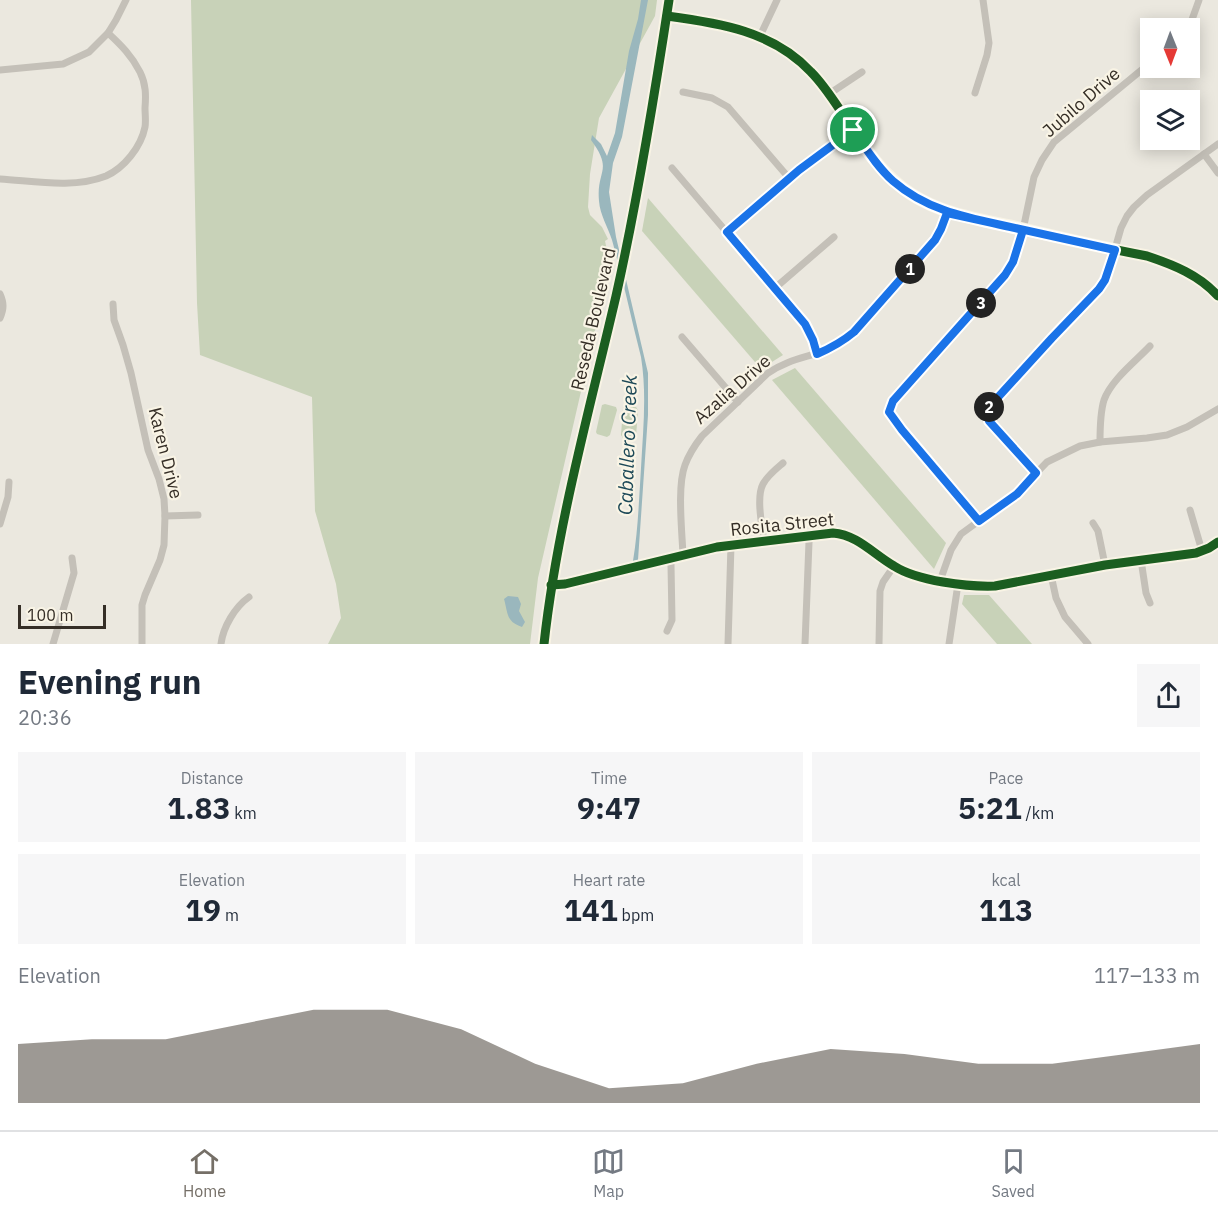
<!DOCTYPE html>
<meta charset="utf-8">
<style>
:root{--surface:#fff;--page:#f6f6f7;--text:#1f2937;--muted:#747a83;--line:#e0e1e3;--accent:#756f67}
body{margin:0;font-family:"IBM Plex Sans",sans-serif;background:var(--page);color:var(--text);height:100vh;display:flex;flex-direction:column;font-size:22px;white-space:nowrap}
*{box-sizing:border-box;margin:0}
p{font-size:20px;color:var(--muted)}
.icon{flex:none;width:33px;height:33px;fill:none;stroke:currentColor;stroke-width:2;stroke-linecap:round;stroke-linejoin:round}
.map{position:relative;height:644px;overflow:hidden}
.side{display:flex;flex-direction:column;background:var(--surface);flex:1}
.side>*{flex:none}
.needle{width:39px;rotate:179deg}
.fabs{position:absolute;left:1140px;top:18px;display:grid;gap:12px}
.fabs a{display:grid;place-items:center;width:60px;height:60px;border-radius:0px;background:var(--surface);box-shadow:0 3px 15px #0003;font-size:30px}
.scale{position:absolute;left:18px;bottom:15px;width:88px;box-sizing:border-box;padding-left:6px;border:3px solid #352e26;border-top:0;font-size:16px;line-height:21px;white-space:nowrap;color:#352e26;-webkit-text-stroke:4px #f9f4e5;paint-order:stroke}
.pin{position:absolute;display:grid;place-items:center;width:51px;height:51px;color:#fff;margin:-26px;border:3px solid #fff;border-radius:50%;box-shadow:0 2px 6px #0007}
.km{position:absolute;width:30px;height:30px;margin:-15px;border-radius:50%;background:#222;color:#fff;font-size:16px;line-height:30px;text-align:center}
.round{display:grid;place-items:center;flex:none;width:63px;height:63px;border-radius:0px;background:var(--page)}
.head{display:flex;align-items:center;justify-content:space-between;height:102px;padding:0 18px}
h1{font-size:33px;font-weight:700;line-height:45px}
.stats{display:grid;grid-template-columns:repeat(3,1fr);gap:9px;height:102px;padding:6px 18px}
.stats div{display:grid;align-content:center;border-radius:0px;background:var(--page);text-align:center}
.stats b{font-size:30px;font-weight:700}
.stats small{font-size:16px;font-weight:400}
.stats p{font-size:16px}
.chart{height:168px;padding:12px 18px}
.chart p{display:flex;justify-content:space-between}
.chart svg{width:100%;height:108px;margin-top:6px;fill:var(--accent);opacity:.7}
.tabs{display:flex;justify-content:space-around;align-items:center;height:84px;border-top:2px solid var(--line);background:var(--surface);font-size:16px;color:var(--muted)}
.tabs a{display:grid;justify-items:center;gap:3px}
.tabs .current{color:var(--accent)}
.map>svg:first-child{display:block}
</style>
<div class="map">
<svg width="1218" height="644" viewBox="0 0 1218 644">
<rect width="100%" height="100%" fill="#ebe8df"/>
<g fill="#c8d2b8">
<polygon points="191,0 657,0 655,16 599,118 590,174 588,207 590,215 602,227 608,239 605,241 609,259 609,270 538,578 530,644 328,644 341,618 336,584 315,511 312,397 200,355 197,303"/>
<polygon points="648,198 783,355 761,369 642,231"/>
<polygon points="795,368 946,543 934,569 772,380"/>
<polygon points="605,404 616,407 617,410 610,435 607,437 597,434 596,432 602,405"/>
<polygon points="624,406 636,407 638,410 636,437 634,438 623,438 621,435 623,409"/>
<polygon points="964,595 989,595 1032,644 997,644 962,604"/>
</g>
<g fill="#9ab7bd">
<path d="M 641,0 L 648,0 L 622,137 L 613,163 L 609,192 L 616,237 L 648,373 L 648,415 L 638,560 L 633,561 C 638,531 639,499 641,468 C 643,431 647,394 641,357 C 631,318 623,279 612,240 C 608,227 600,215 599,201 C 596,170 614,171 591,140 L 592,135 L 601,144 L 607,156 L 615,133 L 629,51 L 638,19 Z"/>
<path d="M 508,596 L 518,597 L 521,604 L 519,611 L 525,622 L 522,627 C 506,622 508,613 504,599 Z"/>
</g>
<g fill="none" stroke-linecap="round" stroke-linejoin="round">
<g stroke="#c4c0b8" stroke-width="7">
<path d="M 667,16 C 719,23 773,31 811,72 C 824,85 834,101 844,116 C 862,145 882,175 911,194 C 943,215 982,220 1019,228 C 1061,238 1104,248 1147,256 C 1174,265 1199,275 1218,296"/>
<polyline points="1189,28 1199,0"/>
<polyline points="760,36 777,0"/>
<polyline points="0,70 63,64 89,52 108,33 116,20 126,0"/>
<polyline points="683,92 712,98 728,107 789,178"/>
<polyline points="975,93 987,55 989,43 983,0"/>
<polyline points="829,94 862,72"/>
<polyline points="1204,154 1218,173"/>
<polyline points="672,168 805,324 813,340 817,354"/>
<path d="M 0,179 C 34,181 73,189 106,176 C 124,168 141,147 145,127 C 146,121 145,114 145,108 C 146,95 146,84 140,72 C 132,56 121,45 108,33"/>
<polyline points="727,232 799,170 853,130"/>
<polyline points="775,288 834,237"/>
<path d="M 0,294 C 4,303 4,309 0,318"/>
<polyline points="113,304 114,320 123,345 131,373 148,450 159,479 164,499 165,516 164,545 160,560 145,595 142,605 142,644"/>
<polyline points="682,337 738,402"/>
<path d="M 1100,442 C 1100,428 1100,413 1104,400 C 1111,380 1136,361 1150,346"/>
<polyline points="1036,473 1000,431 989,421 988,413 990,406 1052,338 1099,289 1109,270 1121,228 1127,216 1134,207 1147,195 1218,144"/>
<polyline points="1190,510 1202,551"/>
<polyline points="165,516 198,515"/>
<polyline points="979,521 902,431 889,412 893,401 1005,275 1013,262 1018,248 1023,230 1034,177 1042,160 1054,142 1150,63"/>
<polyline points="1093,523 1098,531 1105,565"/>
<polyline points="0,524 8,497 9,482"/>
<path d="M 764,541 C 762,526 756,497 763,484 C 768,475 776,469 783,463"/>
<path d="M 683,555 C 682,531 677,486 685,465 C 689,454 695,445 702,436 L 768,373 C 790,358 808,358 831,348 C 840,345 847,338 854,332 L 935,240 L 941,229 L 947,213"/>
<polyline points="1141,560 1146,593 1150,603"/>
<polyline points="1051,575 1056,598 1065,617 1088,644"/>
<polyline points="940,581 951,550 961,534 1016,494 1047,462 1080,446 1100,442 1147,438 1167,435 1187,427 1218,409"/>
<path d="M 551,585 L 565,584 L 717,547 L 833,533 C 858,535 873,554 894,566 C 917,581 968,587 995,586 L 1105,565 L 1196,553 L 1209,548 L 1218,542"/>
<polyline points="667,631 672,620 671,565 670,559"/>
<polyline points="53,644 74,573 72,558"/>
<path d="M 221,644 C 223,627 235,607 249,597"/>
<polyline points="728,644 731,545"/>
<polyline points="805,644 809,542 808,536"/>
<polyline points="879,644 880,591 883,582 894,566"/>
<polyline points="949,644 958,584"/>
</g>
<path stroke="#b3aea7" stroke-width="9" d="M 544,644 C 557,526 589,412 616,296 C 638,198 654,99 669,0"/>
<defs>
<g id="cycleway">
<path d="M 667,16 C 719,23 773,31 811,72 C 824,85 834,101 844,116 C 862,145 882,175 911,194 C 943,215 982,220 1019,228 C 1061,238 1104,248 1147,256 C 1174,265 1199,275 1218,296"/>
<path d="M 551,585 L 565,584 L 717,547 L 833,533 C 858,535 873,554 894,566 C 917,581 968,587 995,586 L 1105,565 L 1196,553 L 1209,548 L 1218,542"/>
<path d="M 544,644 C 557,526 589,412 616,296 C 638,198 654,99 669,0"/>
</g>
</defs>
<use href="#cycleway" stroke="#f9f4e5" stroke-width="13"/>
<use href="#cycleway" stroke="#1b5e20" stroke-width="9"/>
</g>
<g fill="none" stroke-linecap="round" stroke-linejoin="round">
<defs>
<path id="route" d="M 853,130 L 799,170 L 727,232 L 805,324 L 813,340 L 817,354 C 831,348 842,342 854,332 L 935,240 L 941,229 L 947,213 L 1115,250 L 1105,280 L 1099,289 L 1052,338 L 990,406 L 988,413 L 989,421 L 1036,473 L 1017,494 L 979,521 L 902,430 L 889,412 L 893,401 L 1005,275 L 1013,262 L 1023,230 C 977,219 931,214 893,181 C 877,167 865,147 853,130"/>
</defs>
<use href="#route" stroke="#fff" stroke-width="12"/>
<use href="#route" stroke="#1a73e8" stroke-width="8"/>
</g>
<g text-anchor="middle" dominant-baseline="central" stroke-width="4.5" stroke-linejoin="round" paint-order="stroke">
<g font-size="18" fill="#352e26" stroke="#f9f4e5">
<text transform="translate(1081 102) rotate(-41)">Jubilo Drive</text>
<text transform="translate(593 319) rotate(-77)">Reseda Boulevard</text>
<text transform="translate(732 389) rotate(-41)">Azalia Drive</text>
<text transform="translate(166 453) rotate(76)">Karen Drive</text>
<text transform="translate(782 524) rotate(-6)">Rosita Street</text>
</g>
<g font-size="20" font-style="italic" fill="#1c4857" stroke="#f9f4e5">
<text transform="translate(627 445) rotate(-88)">Caballero Creek</text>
</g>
</g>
</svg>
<div class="fabs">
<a><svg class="needle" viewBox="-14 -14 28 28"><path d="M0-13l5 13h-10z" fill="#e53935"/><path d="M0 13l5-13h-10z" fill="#747a83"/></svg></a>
<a><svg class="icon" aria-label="layers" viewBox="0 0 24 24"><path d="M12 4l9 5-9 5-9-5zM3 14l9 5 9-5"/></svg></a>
</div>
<div class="scale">100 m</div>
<div class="pin" style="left:853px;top:130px;background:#1e9e55"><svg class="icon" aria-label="arrive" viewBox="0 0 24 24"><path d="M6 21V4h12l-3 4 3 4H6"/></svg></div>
<b class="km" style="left:910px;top:269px">1</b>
<b class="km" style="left:989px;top:407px">2</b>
<b class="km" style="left:981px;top:303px">3</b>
</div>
<section class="side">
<div class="head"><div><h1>Evening run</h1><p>20:36</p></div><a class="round"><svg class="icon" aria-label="share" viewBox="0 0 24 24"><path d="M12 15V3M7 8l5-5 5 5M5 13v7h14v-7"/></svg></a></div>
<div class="stats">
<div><p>Distance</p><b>1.83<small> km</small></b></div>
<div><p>Time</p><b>9:47</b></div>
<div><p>Pace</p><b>5:21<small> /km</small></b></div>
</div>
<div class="stats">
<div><p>Elevation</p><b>19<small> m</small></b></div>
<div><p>Heart rate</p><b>141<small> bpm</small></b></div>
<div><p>kcal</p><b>113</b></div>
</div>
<div class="chart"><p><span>Elevation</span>117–133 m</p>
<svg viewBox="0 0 160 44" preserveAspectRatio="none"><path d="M0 44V20L10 18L20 18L30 12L40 6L50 6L60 14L70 28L80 38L90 36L100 28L110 22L120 24L130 28L140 28L150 24L160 20V44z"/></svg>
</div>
</section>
<nav class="tabs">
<a class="current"><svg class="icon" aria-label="home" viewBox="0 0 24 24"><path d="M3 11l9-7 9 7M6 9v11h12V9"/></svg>Home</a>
<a><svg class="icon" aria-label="map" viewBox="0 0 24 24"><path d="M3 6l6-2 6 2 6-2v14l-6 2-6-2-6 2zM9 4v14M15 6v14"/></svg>Map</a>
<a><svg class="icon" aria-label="saved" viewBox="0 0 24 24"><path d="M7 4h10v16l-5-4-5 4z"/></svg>Saved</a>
</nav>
